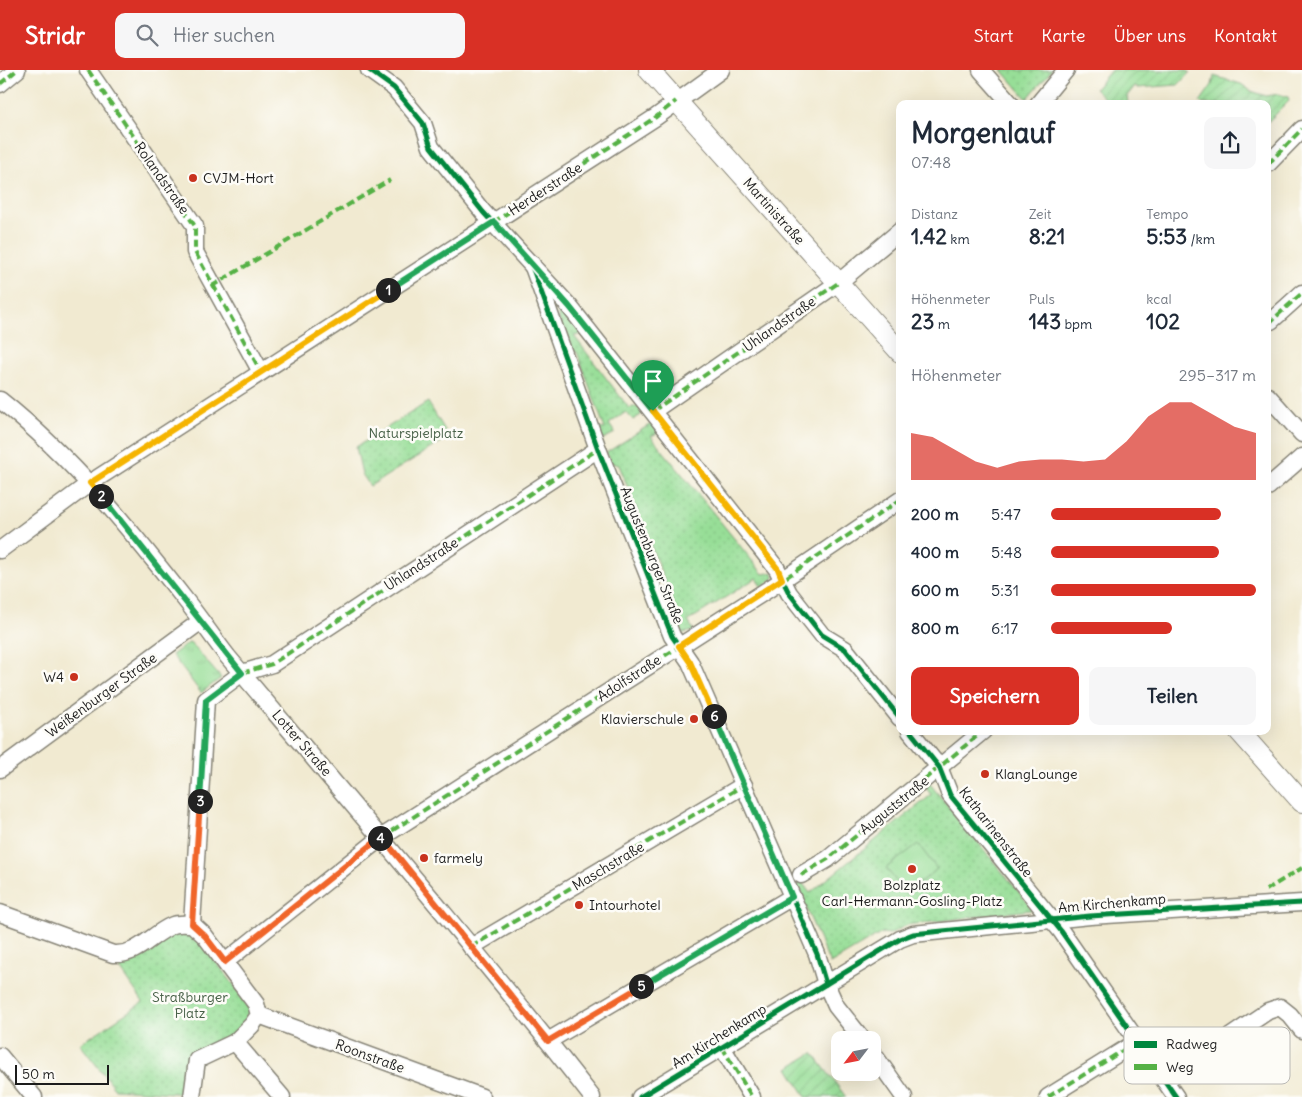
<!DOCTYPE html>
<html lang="de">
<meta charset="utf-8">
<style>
:root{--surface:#fff;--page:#f6f6f7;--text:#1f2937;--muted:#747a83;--accent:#d93025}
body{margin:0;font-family:Delius,sans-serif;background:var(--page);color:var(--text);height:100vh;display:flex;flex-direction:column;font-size:19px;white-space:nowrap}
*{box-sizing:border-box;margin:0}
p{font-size:16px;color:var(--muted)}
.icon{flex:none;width:28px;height:28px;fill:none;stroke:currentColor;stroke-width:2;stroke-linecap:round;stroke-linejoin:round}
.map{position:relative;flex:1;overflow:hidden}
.panel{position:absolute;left:896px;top:30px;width:375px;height:635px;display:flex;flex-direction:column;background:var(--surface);border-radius:10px;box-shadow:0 5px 20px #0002}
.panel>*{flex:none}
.needle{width:32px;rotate:238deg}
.buttons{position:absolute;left:831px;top:961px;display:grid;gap:10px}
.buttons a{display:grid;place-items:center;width:50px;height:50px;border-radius:10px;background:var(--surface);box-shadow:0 5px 20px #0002;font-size:25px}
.scale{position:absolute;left:15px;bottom:12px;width:94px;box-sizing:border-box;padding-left:5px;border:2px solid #1c1c1c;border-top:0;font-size:14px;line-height:18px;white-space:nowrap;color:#1c1c1c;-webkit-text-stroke:4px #fdfcf7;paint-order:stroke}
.pin{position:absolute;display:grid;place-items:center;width:42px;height:42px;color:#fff;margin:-51px -21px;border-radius:50% 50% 50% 0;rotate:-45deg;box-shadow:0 0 5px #0007}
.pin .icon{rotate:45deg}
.km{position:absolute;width:25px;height:25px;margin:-12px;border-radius:50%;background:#222;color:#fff;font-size:14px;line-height:25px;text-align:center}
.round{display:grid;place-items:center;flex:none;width:52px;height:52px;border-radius:10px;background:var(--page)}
.summary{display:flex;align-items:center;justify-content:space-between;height:85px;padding:0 15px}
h1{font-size:28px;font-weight:700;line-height:38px}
.figures{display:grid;grid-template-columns:repeat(3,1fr);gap:8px;height:85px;padding:5px 15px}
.figures div{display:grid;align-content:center}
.figures b{font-size:21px;font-weight:700}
.figures small{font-size:14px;font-weight:400}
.figures p{font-size:14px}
.chart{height:140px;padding:10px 15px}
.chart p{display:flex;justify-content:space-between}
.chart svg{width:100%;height:90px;margin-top:5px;fill:var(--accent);opacity:.7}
.cta{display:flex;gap:10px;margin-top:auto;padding:10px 15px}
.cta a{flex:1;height:58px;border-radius:10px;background:var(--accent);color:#fff;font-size:20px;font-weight:700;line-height:58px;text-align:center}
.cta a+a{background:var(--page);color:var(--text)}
ul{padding:0 15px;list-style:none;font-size:16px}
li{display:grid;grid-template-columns:80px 60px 1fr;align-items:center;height:38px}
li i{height:12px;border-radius:6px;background:var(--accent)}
header{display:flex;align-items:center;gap:30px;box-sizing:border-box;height:70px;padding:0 25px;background:var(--accent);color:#fff}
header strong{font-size:24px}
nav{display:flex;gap:28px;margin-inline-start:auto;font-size:18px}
.search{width:350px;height:45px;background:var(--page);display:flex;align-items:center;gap:12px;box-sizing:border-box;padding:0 18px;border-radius:10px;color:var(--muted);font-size:19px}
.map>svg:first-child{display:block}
</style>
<header>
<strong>Stridr</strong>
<div class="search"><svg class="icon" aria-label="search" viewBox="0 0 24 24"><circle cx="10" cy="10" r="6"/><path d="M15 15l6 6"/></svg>Hier suchen</div>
<nav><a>Start</a><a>Karte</a><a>Über uns</a><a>Kontakt</a></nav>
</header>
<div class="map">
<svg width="1302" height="1027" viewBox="0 0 1302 1027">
<defs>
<pattern id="grass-tufts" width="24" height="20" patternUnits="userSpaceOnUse" patternTransform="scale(1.25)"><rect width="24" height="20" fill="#97de97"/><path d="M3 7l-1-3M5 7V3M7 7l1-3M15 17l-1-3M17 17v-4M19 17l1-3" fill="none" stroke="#82be82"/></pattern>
<pattern id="park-dots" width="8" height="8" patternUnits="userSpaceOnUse" patternTransform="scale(1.25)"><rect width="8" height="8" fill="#97de97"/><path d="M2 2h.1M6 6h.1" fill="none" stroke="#82be82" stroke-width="1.8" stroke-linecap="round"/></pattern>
<pattern id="garden-furrows" width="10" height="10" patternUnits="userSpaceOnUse" patternTransform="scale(1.25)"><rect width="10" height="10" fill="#97de97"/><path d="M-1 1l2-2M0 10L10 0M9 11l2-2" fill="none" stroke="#82be82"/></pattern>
</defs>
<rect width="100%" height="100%" fill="#fdfcf7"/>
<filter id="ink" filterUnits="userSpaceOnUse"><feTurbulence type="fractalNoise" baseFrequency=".02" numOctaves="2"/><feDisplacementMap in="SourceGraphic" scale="10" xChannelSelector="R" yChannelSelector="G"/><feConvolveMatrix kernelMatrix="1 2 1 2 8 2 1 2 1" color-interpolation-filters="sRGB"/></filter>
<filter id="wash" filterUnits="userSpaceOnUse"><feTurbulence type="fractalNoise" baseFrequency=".0096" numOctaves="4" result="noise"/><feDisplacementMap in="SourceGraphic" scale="20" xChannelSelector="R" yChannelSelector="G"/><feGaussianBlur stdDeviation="1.12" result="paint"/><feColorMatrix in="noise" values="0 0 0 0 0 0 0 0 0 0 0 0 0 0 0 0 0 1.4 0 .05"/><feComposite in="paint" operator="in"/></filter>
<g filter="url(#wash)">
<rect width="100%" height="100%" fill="#f1ead1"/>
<polygon fill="url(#grass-tufts)" stroke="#5a7d5a" points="190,572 221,608 201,623 172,585"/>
<g fill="url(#park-dots)" stroke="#5a7d5a">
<polygon points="1002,0 1052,0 1027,29"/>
<polygon points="562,242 565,242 582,264 574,266 629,338 638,336 641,340 641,345 633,350 626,342 609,354 615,363 603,369 596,358 605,359 577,282 567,280 558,244"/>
<polygon points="428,332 449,367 370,416 362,404 356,377"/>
<polygon points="649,355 654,355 660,362 651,366 763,504 773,502 774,508 762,518 756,508 688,551 694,561 679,564 672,553 682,555 619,395 611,393 606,383"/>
<polygon points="930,714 1032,838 1031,840 907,855 890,864 882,863 830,894 796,815 801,811 810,823 931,725 925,716"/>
<polygon points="175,861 189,861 200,871 251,937 252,944 232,967 204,980 188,1024 115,1019 80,974 143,932 115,891"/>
</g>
<g fill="url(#garden-furrows)" stroke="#5a7d5a">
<polygon points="1111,0 1184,0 1190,2 1178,15 1138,18 1135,16 1127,26 1128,34 1100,34 1104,28 1095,19"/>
<polygon points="1214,6 1241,14 1251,21 1266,26 1279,24 1288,27 1289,31 1268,52 1268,34 1202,34 1200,32 1212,15"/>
<polygon points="813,983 846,1027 806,1027 788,998"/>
</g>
<polygon fill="#97de97" stroke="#5a7d5a" points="918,774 937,799 906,824 886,798"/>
</g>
<g filter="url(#ink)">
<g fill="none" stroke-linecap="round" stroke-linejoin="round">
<defs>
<g id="minor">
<polyline points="88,0 195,156 195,182 261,302"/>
<polyline points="369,0 394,18 423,53 431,77 483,142 569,236 777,499 789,523 822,565 845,579 900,648"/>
<polyline points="981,0 1011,34"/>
<polyline points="0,14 17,0"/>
<polyline points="1038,34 1066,0"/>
<polyline points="1268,94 1302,59"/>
<polyline points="532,194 598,379 672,566 690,592 817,884 826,914 836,936 863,970"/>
<polyline points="1271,251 1302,223"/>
<polyline points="1268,326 1302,364"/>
<path d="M 0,330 C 74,389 129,458 187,532 C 201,550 214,569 228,587 C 351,733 475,877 592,1027"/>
<polyline points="653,341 838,213 900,161"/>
<polyline points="1268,417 1302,387"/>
<polyline points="0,480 90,413 656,47 721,0"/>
<polyline points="910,661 939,697 950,725 1061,861 1176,1027"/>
<polyline points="0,699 201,551"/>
<polyline points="801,805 828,789 983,661"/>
<path d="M 0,843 L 113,884 C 138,886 151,864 173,855 C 178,853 187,854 192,854 L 205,866 L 256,934 L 259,945 L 252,955 L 235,972 L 197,990 L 192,1027"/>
<polyline points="192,854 206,630 242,603 272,594 598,379"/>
<polyline points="471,877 744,715"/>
<polyline points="225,892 382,767 772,517 900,430"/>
<polyline points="259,945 482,1027"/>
<polyline points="548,971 792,827"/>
<polyline points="235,972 282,1027"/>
<polyline points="722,977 752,1027"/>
<polyline points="872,982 904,1027"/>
<polyline points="0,986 34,1027"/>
<polyline points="1165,1011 1268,941 1280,937 1290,945 1302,960"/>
<polyline points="640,1027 900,869 913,864 1090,846 1302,833"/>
<polyline points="1048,1027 1138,971"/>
</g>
<g id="major">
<polyline points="649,0 900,282"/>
<polyline points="1239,661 1302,732"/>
</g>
</defs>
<use href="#minor" stroke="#868376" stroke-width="19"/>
<use href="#major" stroke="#868376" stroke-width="22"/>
<use href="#minor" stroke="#fff" stroke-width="16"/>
<use href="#major" stroke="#fff" stroke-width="20"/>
<g stroke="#55b145" stroke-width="4" stroke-dasharray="8 4" stroke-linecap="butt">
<polyline points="88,0 195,156 195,182 261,302"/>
<polyline points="0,14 17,0"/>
<polyline points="1268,94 1302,59"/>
<polyline points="212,216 390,110"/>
<polyline points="1268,254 1302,223"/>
<polyline points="653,341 838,213"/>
<polyline points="90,413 656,47 676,31"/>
<polyline points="242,603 272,594 598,379"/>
<polyline points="382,767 772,517 900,430"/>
<polyline points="801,805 828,789 983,661"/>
<polyline points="1266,820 1302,798"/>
<polyline points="471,877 744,715"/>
<polyline points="548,971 792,827"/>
<polyline points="722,977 752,1027"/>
<polyline points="1048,1027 1138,971"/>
</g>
<defs>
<g id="cycleway">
<polyline points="369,0 394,18 423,53 431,77 483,142 569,236 777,499 789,523 822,565 845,579 900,648"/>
<polyline points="533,199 598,379 672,566 690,592 817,884 826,914"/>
<polyline points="910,661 939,697 950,725 1061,861 1176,1027"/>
<polyline points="640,1027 900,869 913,864 1090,846 1302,833"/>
</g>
</defs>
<use href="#cycleway" stroke="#fdfcf7" stroke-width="8"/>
<use href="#cycleway" stroke="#00873e" stroke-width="5"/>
</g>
</g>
<g fill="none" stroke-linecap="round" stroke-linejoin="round" filter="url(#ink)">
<defs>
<polyline id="split-1" points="388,220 494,152 569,236 653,341"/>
<polyline id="split-2" points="101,426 90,413 388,220"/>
<polyline id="split-3" points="101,426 242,603 206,630 200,731"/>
<polyline id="split-4" points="200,731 192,854 205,866 225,892 380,768"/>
<polyline id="split-5" points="380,768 382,767 548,971 641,916"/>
<polyline id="split-6" points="641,916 792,827 714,646"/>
<polyline id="split-7" points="653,341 778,499 782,509 679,576 690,592 714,646"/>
</defs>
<use href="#split-1" stroke="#fff" stroke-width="10"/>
<use href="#split-2" stroke="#fff" stroke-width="10"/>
<use href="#split-3" stroke="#fff" stroke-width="10"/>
<use href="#split-4" stroke="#fff" stroke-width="10"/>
<use href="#split-5" stroke="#fff" stroke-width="10"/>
<use href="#split-6" stroke="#fff" stroke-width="10"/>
<use href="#split-7" stroke="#fff" stroke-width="10"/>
<use href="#split-1" stroke="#22a559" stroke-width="6"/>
<use href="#split-2" stroke="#f5b400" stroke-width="6"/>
<use href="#split-3" stroke="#22a559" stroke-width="6"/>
<use href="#split-4" stroke="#f0652b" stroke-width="6"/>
<use href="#split-5" stroke="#f0652b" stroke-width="6"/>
<use href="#split-6" stroke="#22a559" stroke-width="6"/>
<use href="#split-7" stroke="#f5b400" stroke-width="6"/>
</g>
<g fill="#c8321e" stroke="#fdfcf7" stroke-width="2">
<circle cx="193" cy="108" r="5"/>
<circle cx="74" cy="607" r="5"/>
<circle cx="694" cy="649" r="5"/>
<circle cx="985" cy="704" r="5"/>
<circle cx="424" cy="788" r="5"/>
<circle cx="912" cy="799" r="5"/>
<circle cx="579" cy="835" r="5"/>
</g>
<g text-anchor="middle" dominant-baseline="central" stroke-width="5" stroke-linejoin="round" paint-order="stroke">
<g font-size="14" fill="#1c1c1c" stroke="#fdfcf7">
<text transform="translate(162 108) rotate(55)">Rolandstraße</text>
<text transform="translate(545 119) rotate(-33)">Herderstraße</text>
<text transform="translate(774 141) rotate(48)">Martinistraße</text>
<text transform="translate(779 254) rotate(-35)">Uhlandstraße</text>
<text transform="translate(652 485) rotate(68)">Augustenburger Straße</text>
<text transform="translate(421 494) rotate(-33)">Uhlandstraße</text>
<text transform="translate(629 608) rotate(-33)">Adolfstraße</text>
<text transform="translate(101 625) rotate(-36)">Weißenburger Straße</text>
<text transform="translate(302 673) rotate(49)">Lotter Straße</text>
<text transform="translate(894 735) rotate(-39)">Auguststraße</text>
<text transform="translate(996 762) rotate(52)">Katharinenstraße</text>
<text transform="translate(608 796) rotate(-31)">Maschstraße</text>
<text transform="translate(1112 833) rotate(-5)">Am Kirchenkamp</text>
<text transform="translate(719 966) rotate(-32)">Am Kirchenkamp</text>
<text transform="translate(370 986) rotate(20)">Roonstraße</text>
</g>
<g font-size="14" fill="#1c1c1c" stroke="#fdfcf7" text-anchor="start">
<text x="203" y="108">CVJM-Hort</text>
<text x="64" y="607" text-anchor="end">W4</text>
<text x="684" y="649" text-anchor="end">Klavierschule</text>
<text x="995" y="704">KlangLounge</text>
<text x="434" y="788">farmely</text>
<text x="912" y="815" text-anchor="middle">Bolzplatz<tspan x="912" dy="16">Carl-Hermann-Gosling-Platz</tspan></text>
<text x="589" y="835">Intourhotel</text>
</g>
<g font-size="14" fill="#476047" stroke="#fdfcf7">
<text x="416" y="363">Naturspielplatz</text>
<text x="190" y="927">Straßburger<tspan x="190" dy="16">Platz</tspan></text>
</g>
</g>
<rect x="1124" y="957" width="166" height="57" rx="8" fill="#fdfcf7" stroke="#bab9b5" stroke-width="1"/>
<rect x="1134" y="971" width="23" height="7" fill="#00873e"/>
<rect x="1134" y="994" width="23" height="6" fill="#55b145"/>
<g font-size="14" fill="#1c1c1c">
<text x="1166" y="979">Radweg</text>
<text x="1166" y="1002">Weg</text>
</g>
</svg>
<div class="buttons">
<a><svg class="needle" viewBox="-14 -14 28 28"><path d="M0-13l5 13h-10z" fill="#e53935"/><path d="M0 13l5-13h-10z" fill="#747a83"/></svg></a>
</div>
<div class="scale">50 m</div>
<div class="pin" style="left:653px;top:341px;background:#1e9e55"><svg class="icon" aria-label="arrive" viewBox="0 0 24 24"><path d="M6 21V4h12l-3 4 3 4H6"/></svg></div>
<b class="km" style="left:388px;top:220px">1</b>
<b class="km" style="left:101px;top:426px">2</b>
<b class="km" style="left:200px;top:731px">3</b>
<b class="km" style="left:380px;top:768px">4</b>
<b class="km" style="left:641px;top:916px">5</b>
<b class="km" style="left:714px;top:646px">6</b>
<section class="panel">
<div class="summary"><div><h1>Morgenlauf</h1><p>07:48</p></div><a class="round"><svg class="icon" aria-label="share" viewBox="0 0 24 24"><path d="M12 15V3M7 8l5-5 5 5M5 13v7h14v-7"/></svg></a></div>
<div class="figures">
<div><p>Distanz</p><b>1.42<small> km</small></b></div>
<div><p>Zeit</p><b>8:21</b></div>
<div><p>Tempo</p><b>5:53<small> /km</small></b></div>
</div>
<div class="figures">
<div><p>Höhenmeter</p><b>23<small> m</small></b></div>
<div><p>Puls</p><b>143<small> bpm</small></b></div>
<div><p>kcal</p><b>102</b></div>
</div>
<div class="chart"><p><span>Höhenmeter</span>295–317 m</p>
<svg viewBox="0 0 160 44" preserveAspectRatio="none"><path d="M0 44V21L10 23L20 29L30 35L40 38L50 35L60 34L70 34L80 35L90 34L100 25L110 13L120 6L130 6L140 12L150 18L160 21V44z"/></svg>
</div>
<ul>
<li><b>200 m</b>5:47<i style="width:83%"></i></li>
<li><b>400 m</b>5:48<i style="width:82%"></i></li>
<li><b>600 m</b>5:31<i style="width:100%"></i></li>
<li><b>800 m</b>6:17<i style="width:59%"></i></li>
</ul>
<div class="cta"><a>Speichern</a><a>Teilen</a></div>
</section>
</div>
